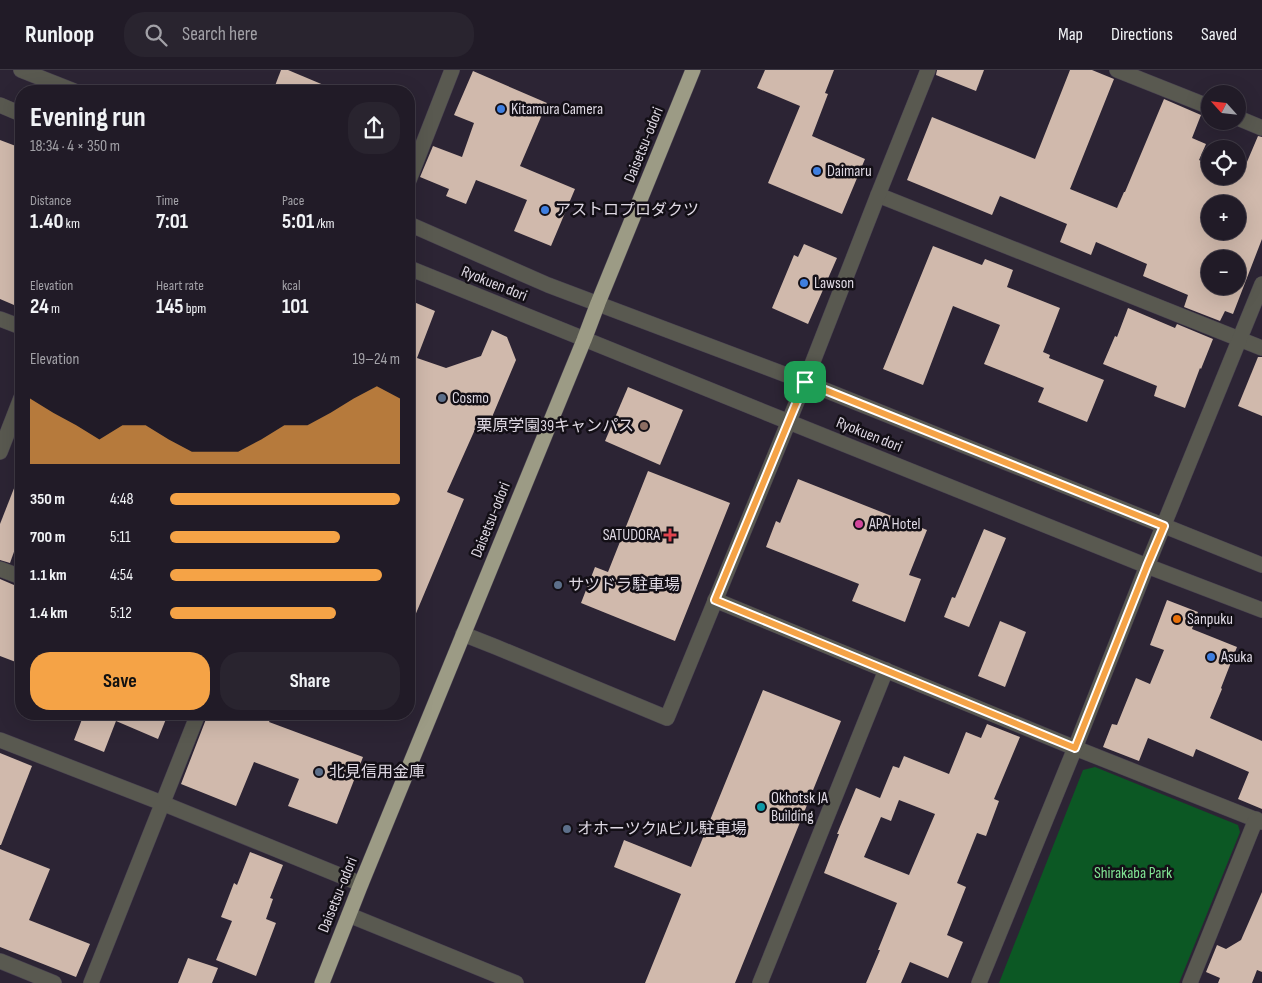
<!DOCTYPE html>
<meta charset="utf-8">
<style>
:root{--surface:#211b27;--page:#29242f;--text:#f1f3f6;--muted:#a2a1a7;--line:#3e3944;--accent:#f5a346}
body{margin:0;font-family:"Sofia Sans Condensed","Noto Sans JP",sans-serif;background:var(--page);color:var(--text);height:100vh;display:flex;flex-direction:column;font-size:19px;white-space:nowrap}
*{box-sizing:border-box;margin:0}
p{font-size:16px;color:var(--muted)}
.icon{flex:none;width:28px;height:28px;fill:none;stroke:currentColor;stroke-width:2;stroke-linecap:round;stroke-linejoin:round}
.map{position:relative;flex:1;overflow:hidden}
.panel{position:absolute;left:15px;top:15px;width:400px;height:635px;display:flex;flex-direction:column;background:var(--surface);border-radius:20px;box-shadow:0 5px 20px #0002,0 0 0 1px var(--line)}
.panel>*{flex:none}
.needle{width:32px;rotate:297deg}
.buttons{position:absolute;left:1201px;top:15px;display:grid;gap:10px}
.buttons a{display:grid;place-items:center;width:45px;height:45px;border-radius:50%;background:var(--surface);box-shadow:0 5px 20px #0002,0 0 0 1px var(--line);font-size:25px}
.pin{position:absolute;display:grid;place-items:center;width:42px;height:42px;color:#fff;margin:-21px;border-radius:10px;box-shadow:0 2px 8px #0006}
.round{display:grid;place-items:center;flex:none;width:52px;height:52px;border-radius:20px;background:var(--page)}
.overview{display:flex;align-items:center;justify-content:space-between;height:85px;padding:0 15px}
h1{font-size:28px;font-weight:700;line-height:38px}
.stats{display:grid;grid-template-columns:repeat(3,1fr);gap:8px;height:85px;padding:5px 15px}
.stats div{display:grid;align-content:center}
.stats b{font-size:21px;font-weight:700}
.stats small{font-size:14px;font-weight:400}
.stats p{font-size:14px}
.chart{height:140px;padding:10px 15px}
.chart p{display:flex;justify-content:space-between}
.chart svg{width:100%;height:90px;margin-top:5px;fill:var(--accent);opacity:.7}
.action{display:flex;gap:10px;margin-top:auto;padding:10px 15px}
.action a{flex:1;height:58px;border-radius:20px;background:var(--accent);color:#111;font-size:20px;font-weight:700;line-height:58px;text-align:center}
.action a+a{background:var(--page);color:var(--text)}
ul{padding:0 15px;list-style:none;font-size:16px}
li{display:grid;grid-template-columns:80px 60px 1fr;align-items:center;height:38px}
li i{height:12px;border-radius:6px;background:var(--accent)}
header{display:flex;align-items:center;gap:30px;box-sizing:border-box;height:70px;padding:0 25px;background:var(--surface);border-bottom:1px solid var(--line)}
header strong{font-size:24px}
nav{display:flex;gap:28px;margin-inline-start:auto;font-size:18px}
.search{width:350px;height:45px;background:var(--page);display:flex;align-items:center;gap:12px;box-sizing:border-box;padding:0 18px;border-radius:20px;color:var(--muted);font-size:19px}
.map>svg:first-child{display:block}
</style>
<header>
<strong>Runloop</strong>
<div class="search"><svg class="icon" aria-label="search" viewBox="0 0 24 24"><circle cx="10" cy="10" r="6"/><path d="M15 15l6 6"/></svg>Search here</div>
<nav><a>Map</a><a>Directions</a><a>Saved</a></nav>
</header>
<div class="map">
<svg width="1262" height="913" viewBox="0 0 1262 913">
<rect width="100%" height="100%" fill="#2c2434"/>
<polygon fill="#0c5824" points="1095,697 1238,755 1240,762 1179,913 999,913 1083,700"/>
<g fill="#d0b9ac" fill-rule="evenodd">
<polygon points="281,0 288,0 338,21 273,21"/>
<polygon points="765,0 834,0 825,23 828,24 812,66 865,89 842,144 768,113 800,36 757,18"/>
<polygon points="937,0 984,0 976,21 936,5"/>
<path d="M 1070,0 L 1092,0 L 1114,9 L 1070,119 L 1117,138 L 1124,122 L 1125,122 L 1164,29 L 1201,45 L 1192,68 L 1206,74 L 1199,90 L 1210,95 L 1210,106 L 1241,106 L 1258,66 L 1262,67 L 1262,169 L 1233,244 L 1225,241 L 1220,251 L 1184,237 L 1188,225 L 1143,206 L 1147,194 L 1096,172 L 1091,185 L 1060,172 L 1067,154 L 1000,126 L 992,145 L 907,110 L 932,47 L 1035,89 ZM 1210,134 L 1238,134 L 1238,161 L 1210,161 ZM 1210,189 L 1238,189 L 1238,216 L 1210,216 Z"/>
<polygon points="473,1 547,33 520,96 575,119 551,176 514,161 527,130 476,110 466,134 446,126 449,119 420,107 433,76 462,87 474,53 454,45"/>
<polygon points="409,66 415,69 409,85"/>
<polygon points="0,70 21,78 21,238 0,229"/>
<polygon points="804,174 837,188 808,254 772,238 794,185 798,187"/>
<polygon points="933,176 982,195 985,189 1013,200 1007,217 1060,238 1043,282 1050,285 1049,288 1104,310 1087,352 1038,332 1044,318 984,294 1000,255 953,236 923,315 883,299"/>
<polygon points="409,230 435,241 417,288 446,298 481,286 492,260 507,267 516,290 487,359 477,355 447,422 464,429 409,560"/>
<polygon points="1128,238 1175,258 1177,254 1213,269 1201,299 1200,298 1185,338 1154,326 1157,316 1103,294 1115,266 1117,267"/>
<polygon points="1258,287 1262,287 1262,346 1238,336"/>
<polygon points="628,317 683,340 660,395 605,371"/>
<polygon points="648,401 730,433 675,571 581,533 595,497 608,502"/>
<polygon points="20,403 21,403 21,462 10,493 0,490 0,454"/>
<polygon points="798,409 927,460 909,505 921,509 905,552 852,531 859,514 766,477 776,451 780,453"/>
<polygon points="984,459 1006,468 969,557 944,547 952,527 955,528"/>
<polygon points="0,509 21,518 21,594 0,586"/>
<polygon points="1167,530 1198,542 1192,559 1237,577 1221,618 1222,619 1210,648 1262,671 1262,739 1238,729 1249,702 1196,679 1193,687 1148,668 1139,691 1103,677 1112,654 1117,655 1136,608 1150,614 1164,580 1150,575"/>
<polygon points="1000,551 1026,562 1005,617 978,606"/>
<polygon points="763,620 841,651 735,913 645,913 681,824 614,797 624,770 691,797"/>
<polygon points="84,644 168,644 158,669 116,651 104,682 74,670"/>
<polygon points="208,644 260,644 271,648 269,652 363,687 337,754 288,736 299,709 254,692 236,736 181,714"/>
<path d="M 987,654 L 1020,667 L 994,729 L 999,731 L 986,766 L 977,763 L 957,813 L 966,817 L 947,865 L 963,872 L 948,908 L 910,892 L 901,913 L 866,913 L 880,880 L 878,880 L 897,833 L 824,803 L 839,764 L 837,764 L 856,718 L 880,728 L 893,696 L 899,698 L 904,686 L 949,704 L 966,662 L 981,668 ZM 899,730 L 935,744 L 909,805 L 864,787 L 881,747 L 891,751 Z"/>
<polygon points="0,683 32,696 1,775 0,775"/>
<polygon points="0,779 50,799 29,850 90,874 76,907 0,877"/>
<polygon points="250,782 283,795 270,828 273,829 266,849 276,853 256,906 216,890 232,851 221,847 234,813 237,815"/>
<polygon points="1262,822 1262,902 1257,900 1252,913 1218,913 1220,908 1206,902 1217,875 1226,879 1241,870"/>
<polygon points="188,888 218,898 212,913 178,913"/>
</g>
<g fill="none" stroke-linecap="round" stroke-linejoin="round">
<defs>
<g id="minor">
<polyline points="21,0 74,21"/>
<polyline points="1117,0 1210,37"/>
<polyline points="0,35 21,44"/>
<polyline points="1238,48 1262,58"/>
<polyline points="409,110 452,0"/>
<polyline points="878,125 1262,278"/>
<polyline points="409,154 548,215 805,312 1262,495"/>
<polyline points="409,198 789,352 1147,496 1262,540"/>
<polyline points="0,249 21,257"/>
<polyline points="0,382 21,328"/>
<polyline points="0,499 21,507"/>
<polyline points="715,530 1075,678 1262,752"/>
<polyline points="463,564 496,577 667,648 805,312 878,125 928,0"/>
<polyline points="0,670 162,733 361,814"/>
<polyline points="349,845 516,913"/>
<polyline points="0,891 54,913"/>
<polyline points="91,913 198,644"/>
<polyline points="760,913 886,600"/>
<polyline points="979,913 1075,678 1147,496 1262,214"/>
<polyline points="1190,913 1256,749"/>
</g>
<polyline id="highway" points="322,913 361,814 584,270 598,233 693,0"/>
</defs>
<use href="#minor" stroke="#484150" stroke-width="16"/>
<use href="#highway" stroke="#484150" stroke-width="16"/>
<use href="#minor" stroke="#595950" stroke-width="15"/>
<use href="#highway" stroke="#9c9b85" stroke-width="15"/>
</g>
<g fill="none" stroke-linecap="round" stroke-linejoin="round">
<defs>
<polygon id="route" points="805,312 1164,456 1147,496 1075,678 715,530"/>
</defs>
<use href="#route" stroke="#fff" stroke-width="10"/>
<use href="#route" stroke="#f5a346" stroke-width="6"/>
</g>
<g fill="#3f7fe0" stroke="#130f16" stroke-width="2">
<circle cx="501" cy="39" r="5"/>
<circle cx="817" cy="101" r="5"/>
<circle cx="545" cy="140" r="5"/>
<circle cx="804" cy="213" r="5"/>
<circle cx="1211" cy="587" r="5"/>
</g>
<g fill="#5c6f8a" stroke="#130f16" stroke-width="2">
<circle cx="442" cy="328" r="5"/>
<circle cx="558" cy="515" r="5"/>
<circle cx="319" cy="702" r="5"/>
<circle cx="567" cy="759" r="5"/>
</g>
<circle fill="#8d6e63" stroke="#130f16" stroke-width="2" cx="644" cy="356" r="5"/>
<circle fill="#d1479c" stroke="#130f16" stroke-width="2" cx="859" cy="454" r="5"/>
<path fill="#e0444e" stroke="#130f16" stroke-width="2" d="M667.5 457.5h5v5h5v5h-5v5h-5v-5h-5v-5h5z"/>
<circle fill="#e8710a" stroke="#130f16" stroke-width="2" cx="1177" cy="549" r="5"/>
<circle fill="#0f9aa8" stroke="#130f16" stroke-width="2" cx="761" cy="737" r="5"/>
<g text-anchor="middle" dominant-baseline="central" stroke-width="5" stroke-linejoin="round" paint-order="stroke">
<g font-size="16" fill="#ded8e3" stroke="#130f16" text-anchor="start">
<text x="511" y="39">Kitamura Camera</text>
<text x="827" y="101">Daimaru</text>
<text x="555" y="140">アストロプロダクツ</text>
<text x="814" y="213">Lawson</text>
<text x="452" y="328">Cosmo</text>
<text x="634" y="356" text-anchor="end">栗原学園39キャンパス</text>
<text x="869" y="454">APA Hotel</text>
<text x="660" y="465" text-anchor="end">SATUDORA</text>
<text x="568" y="515">サツドラ駐車場</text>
<text x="1187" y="549">Sanpuku</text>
<text x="1221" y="587">Asuka</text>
<text x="329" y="702">北見信用金庫</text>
<text x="771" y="728">Okhotsk JA<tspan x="771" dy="18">Building</tspan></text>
<text x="577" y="759">オホーツクJAビル駐車場</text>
</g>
<g font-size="16" fill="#ded8e3" stroke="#130f16">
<text transform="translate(644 75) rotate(-68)">Daisetsu-odori</text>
<text transform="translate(494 214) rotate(22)">Ryokuen dori</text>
<text transform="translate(869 365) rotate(22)">Ryokuen dori</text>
<text transform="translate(491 450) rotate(-68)">Daisetsu-odori</text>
<text transform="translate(338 825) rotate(-68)">Daisetsu-odori</text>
</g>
<g font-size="16" fill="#81e393" stroke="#130f16">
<text x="1133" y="803">Shirakaba Park</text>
</g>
</g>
</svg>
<div class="buttons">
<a><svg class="needle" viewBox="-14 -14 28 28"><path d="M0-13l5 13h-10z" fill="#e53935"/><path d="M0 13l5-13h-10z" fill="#a2a1a7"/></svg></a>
<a><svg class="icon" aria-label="locate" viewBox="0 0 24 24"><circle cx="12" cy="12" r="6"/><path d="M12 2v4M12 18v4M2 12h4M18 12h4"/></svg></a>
<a>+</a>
<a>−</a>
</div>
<div class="pin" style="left:805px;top:312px;background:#1e9e55"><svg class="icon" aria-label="arrive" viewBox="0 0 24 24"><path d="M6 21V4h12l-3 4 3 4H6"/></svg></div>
<section class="panel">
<div class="overview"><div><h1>Evening run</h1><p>18:34 · 4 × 350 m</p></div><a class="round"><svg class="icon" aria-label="share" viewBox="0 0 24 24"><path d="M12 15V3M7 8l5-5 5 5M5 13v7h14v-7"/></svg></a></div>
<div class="stats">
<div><p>Distance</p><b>1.40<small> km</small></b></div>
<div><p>Time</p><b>7:01</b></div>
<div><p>Pace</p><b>5:01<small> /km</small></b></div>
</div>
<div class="stats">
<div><p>Elevation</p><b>24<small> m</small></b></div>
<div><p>Heart rate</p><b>145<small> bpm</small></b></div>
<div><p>kcal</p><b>101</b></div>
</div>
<div class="chart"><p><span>Elevation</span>19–24 m</p>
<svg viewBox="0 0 160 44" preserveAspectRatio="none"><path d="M0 44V12L10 19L20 25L30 32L40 25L50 25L60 32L70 38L80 38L90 38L100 32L110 25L120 25L130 19L140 12L150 6L160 12V44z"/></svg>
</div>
<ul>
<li><b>350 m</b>4:48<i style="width:100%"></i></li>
<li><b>700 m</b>5:11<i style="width:74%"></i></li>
<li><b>1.1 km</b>4:54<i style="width:92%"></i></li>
<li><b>1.4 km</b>5:12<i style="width:72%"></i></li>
</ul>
<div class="action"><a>Save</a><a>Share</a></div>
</section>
</div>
